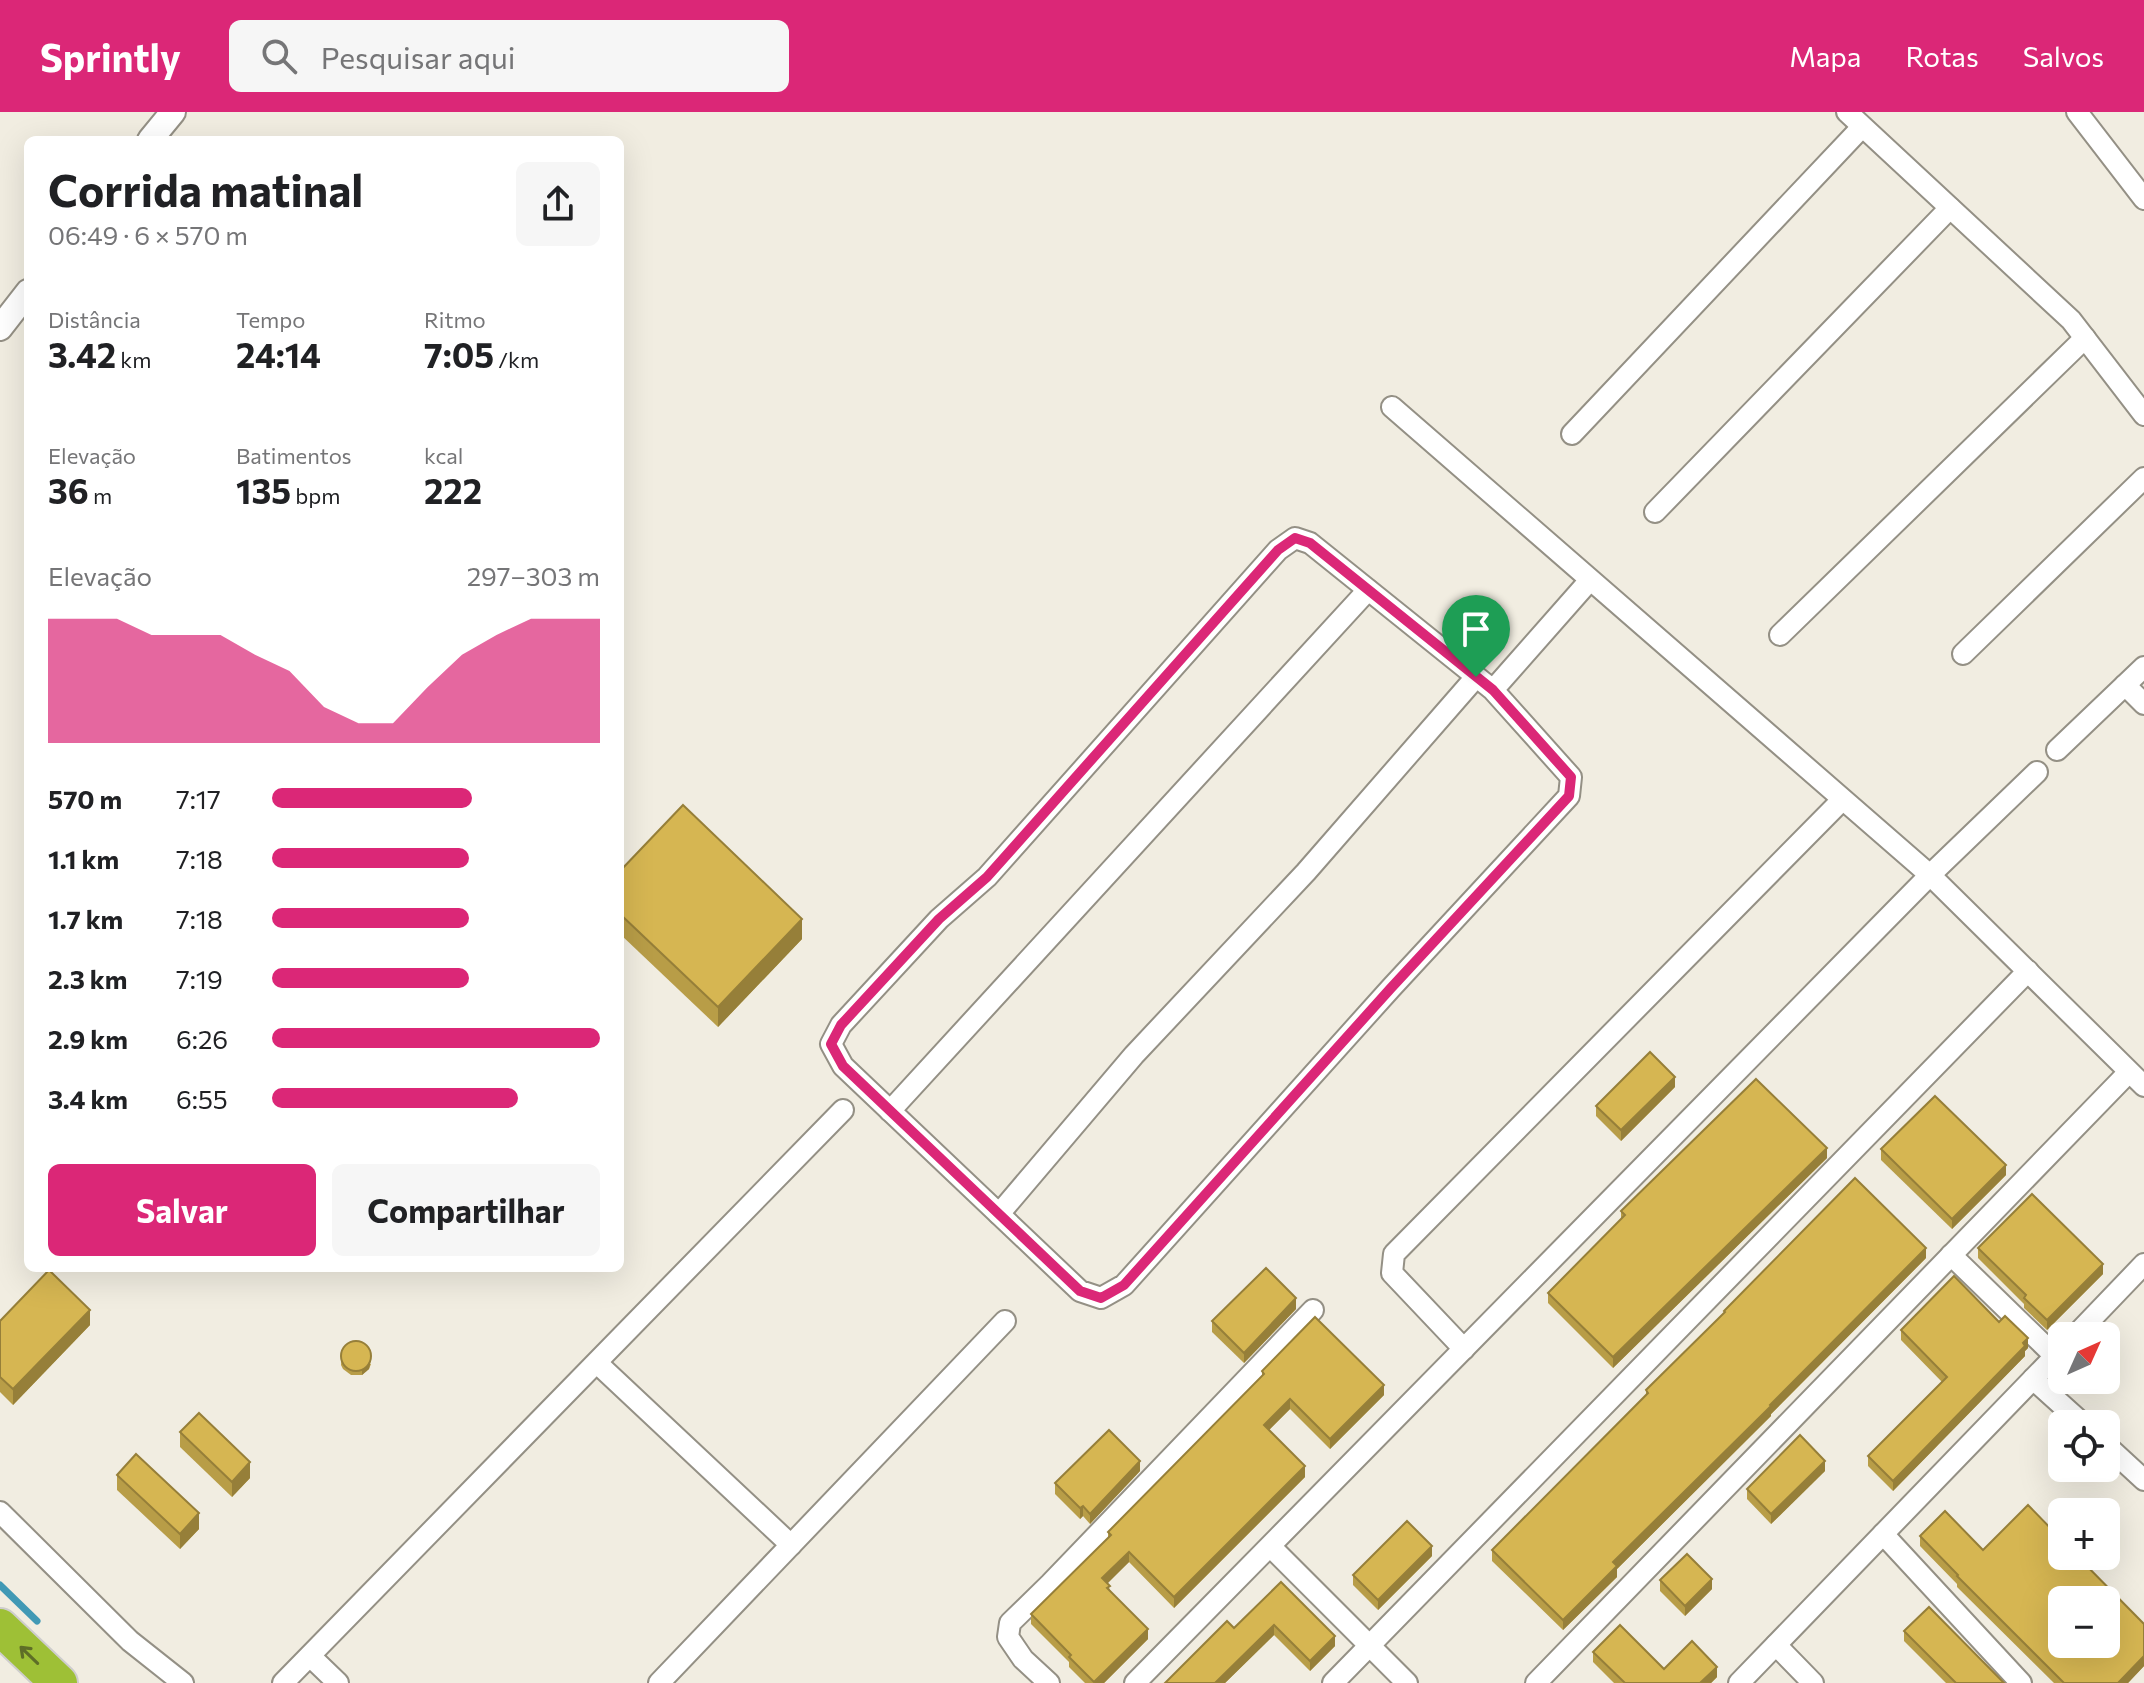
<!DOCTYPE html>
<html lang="pt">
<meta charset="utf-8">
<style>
:root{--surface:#fff;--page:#f6f6f6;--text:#202124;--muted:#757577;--accent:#db2777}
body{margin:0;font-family:Commissioner,sans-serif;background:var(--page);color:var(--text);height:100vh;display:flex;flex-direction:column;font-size:30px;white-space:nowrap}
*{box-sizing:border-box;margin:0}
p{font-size:26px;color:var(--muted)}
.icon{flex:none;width:44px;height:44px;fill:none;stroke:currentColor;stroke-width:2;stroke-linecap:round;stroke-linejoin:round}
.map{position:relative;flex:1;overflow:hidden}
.details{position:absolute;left:24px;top:24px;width:600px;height:1136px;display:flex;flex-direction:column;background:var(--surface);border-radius:12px;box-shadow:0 8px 32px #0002}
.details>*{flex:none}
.needle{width:52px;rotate:45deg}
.tools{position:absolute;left:2048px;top:1210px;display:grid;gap:16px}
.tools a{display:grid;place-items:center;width:72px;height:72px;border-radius:12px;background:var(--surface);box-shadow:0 8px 32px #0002;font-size:40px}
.pin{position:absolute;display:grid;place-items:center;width:68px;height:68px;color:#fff;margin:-82px -34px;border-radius:50% 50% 50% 0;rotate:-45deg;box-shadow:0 0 8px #0007}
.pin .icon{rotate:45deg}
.round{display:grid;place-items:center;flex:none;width:84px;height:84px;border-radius:12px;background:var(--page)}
.overview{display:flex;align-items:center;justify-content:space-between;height:136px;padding:0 24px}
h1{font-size:44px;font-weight:700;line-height:60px}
.metrics{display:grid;grid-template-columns:repeat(3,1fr);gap:12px;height:136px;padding:8px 24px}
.metrics div{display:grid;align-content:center}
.metrics b{font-size:34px;font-weight:700}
.metrics small{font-size:22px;font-weight:400}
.metrics p{font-size:22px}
.chart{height:224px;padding:16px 24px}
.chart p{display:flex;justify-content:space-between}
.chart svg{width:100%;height:144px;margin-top:8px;fill:var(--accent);opacity:.7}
.button{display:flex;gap:16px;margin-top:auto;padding:16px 24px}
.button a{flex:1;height:92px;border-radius:12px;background:var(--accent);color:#fff;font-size:32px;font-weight:700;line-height:92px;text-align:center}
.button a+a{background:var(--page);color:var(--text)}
ul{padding:0 24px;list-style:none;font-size:26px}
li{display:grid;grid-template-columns:128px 96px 1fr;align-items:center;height:60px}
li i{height:20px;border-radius:10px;background:var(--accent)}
header{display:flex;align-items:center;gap:48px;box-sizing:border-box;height:112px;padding:0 40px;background:var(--accent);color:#fff}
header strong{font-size:38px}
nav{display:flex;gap:44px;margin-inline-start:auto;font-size:28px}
.search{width:560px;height:72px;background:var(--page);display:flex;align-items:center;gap:20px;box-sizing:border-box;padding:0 28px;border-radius:12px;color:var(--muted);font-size:30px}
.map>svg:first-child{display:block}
</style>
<header>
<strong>Sprintly</strong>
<div class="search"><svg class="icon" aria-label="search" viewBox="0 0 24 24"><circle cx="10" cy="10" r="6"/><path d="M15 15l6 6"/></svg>Pesquisar aqui</div>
<nav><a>Mapa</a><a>Rotas</a><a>Salvos</a></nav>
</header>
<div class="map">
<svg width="2144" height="1571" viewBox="0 0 2144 1571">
<rect width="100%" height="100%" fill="#f1ede1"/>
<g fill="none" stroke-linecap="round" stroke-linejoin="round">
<polyline stroke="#4199b5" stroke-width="7" points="0,1473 37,1509"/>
<defs>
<g id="minor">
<polyline points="1847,0 2071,208 2144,303"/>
<polyline points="2077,0 2144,87"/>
<polyline points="1392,295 1930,763 2144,974"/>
<polyline points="1572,322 1862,15"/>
<polyline points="1655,400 1950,96"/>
<polyline points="1780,523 2085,226"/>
<polyline points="1963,542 2144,366"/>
<polyline points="2125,573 2144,592"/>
<polyline points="1493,578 1571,665 1569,684 1391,876 1124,1173 1101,1186 1080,1179 843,954 831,932 841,913 939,807 987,765 1278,438 1295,426 1310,431 1493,578 1590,468"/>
<polyline points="2057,638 2144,555"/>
<polyline points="890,999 1368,478"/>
<polyline points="999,1102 1134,943 1306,760 1476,565"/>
<polyline points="1951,1143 2055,1244"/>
<polyline points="2075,1224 2144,1152"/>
<polyline points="1464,1237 1392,1161 1394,1142 1842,688"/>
<polyline points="597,1251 791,1433"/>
<polyline points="2033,1267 2083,1312"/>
<polyline points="2106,1333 2144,1368"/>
<polyline points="0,1400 130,1529 183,1571"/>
<polyline points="1883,1422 2021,1571"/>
<polyline points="1271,1435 1407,1571"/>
<polyline points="1776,1533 1813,1571"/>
<polyline points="310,1544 338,1571"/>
<polyline points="283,1571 843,998"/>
<polyline points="659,1571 1005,1209"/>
<polyline points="1049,1571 1023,1547 1008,1525 1010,1511 1050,1472 1313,1198"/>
<polyline points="1135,1571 1930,763 2037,660"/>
<polyline points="1333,1571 2028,859"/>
<polyline points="1536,1571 2129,960"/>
<polyline points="1739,1571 2062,1237"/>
</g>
<g id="tertiary">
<polyline points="150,28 173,0"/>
<polyline points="0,216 28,180"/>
</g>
<polyline id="motorway" points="0,1515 59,1571"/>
</defs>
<use href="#minor" stroke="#949085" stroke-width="24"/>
<use href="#tertiary" stroke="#949085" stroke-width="28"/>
<use href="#motorway" stroke="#cecdcc" stroke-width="40"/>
<use href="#minor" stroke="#fff" stroke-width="20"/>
<use href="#tertiary" stroke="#fff" stroke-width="24"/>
<use href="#motorway" stroke="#9ec036" stroke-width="36"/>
</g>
<g fill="#b89d47">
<polygon points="620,759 802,827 718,915 620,822"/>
<polygon points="1675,975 1621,1029 1596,1004 1596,994"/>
<polygon points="1881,1037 2006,1063 1952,1117 1881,1048"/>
<polygon points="1827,1046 1613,1256 1548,1191 1548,1181 1621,1107 1621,1099"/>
<polygon points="1978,1136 2103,1162 2047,1218 2024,1196 2024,1192 1978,1146"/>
<polygon points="1926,1146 1771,1302 1771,1304 1617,1457 1617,1465 1563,1518 1492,1449 1492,1438 1646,1283 1646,1278 1724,1201 1724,1199"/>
<polygon points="1296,1197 1244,1251 1212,1220 1212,1209"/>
<polygon points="0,1209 90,1213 13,1293 0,1280"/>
<polygon points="1999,1210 2028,1236 2025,1239 2025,1244 1893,1379 1868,1354 1868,1344 1942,1270 1901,1228 1901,1218"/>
<polygon points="342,1238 371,1252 369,1257 362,1263 351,1263 343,1257 341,1253"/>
<polygon points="1262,1259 1384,1283 1330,1337 1290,1297 1269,1318 1305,1365 1174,1496 1129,1450 1107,1471 1110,1478 1148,1527 1104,1571 1085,1571 1069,1555 1069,1550 1031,1512 1031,1502 1108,1426 1108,1420 1262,1264"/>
<polygon points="180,1320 250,1366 232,1385 180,1335"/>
<polygon points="1140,1359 1090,1412 1083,1404 1080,1407 1055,1382 1055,1371"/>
<polygon points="1825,1359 1771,1412 1747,1387 1747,1377"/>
<polygon points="117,1363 199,1417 180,1437 117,1378"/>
<polygon points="1920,1424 1983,1438 2144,1554 2128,1571 2054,1571 1957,1475 1957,1472 1920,1434"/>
<polygon points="1432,1444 1378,1498 1353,1473 1353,1463"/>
<polygon points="1660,1468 1712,1477 1685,1504 1660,1479"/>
<polygon points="1281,1470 1335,1534 1310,1559 1274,1523 1225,1571 1165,1571 1234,1516"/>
<polygon points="1904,1519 2004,1571 1946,1571 1904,1529"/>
<polygon points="1593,1540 1664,1557 1717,1565 1711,1571 1614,1571 1593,1550"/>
</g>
<g fill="#967f39">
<polygon points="802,807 802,827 718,915 718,895"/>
<polygon points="1675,965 1675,975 1621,1029 1621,1018"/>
<polygon points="1827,1036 1827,1046 1613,1256 1613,1245"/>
<polygon points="2006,1053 2006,1063 1952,1117 1952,1107"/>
<polygon points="1926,1136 1926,1146 1771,1302 1771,1304 1617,1457 1617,1465 1563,1518 1563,1508 1613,1450"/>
<polygon points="2103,1152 2103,1162 2047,1218 2047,1208"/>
<polygon points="1296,1186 1296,1197 1244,1251 1244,1241"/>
<polygon points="90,1198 90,1213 13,1293 13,1277"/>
<polygon points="2028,1226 2028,1236 2025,1239 2025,1244 1893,1379 1893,1369"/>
<polygon points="371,1247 369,1257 362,1263 362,1258"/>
<polygon points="1384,1273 1384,1283 1330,1337 1330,1327"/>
<polygon points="1290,1287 1290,1297 1264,1323 1264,1313"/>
<polygon points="1140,1349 1140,1359 1090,1412 1090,1402"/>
<polygon points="1825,1349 1825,1359 1771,1412 1771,1402"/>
<polygon points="250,1350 250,1366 232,1385 232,1370"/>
<polygon points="1305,1354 1305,1365 1174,1496 1174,1485"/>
<polygon points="1083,1394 1083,1404 1080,1407 1080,1396"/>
<polygon points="199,1401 199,1417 180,1437 180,1422"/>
<polygon points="1432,1434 1432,1444 1378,1498 1378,1488"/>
<polygon points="1129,1440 1129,1450 1102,1477 1102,1466"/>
<polygon points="1712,1467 1712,1477 1685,1504 1685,1494"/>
<polygon points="1274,1513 1274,1523 1225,1571 1215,1571"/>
<polygon points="1148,1517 1148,1527 1104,1571 1094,1571"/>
<polygon points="1335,1524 1335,1534 1310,1559 1310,1549"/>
<polygon points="2144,1544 2144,1554 2128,1571 2118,1571"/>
<polygon points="1717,1555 1717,1565 1711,1571 1700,1571"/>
</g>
<g fill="#d6b652" stroke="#967f39" stroke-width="2" fill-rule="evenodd">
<polygon points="683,693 802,807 718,895 620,802 620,759"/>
<polygon points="1650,940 1675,965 1621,1018 1596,994"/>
<polygon points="1756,967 1827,1036 1613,1245 1548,1181 1625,1103 1621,1099"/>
<polygon points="1935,984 2006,1053 1952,1107 1881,1037"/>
<polygon points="1855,1066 1926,1136 1770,1293 1771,1294 1613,1450 1617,1454 1563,1508 1492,1438 1648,1281 1646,1278 1725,1200 1724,1199"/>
<polygon points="2032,1082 2103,1152 2047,1208 2024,1186 2026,1183 1978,1136"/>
<polygon points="1266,1156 1296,1186 1244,1241 1212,1209"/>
<polygon points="49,1158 90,1198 13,1277 0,1265 0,1209"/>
<polygon points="1954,1164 1999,1210 2005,1204 2028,1226 2023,1231 2025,1234 1893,1369 1868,1344 1947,1265 1901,1218"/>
<polygon points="1315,1205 1384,1273 1330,1327 1290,1287 1264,1313 1305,1354 1174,1485 1129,1440 1102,1466 1110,1474 1107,1476 1148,1517 1094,1570 1069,1545 1071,1543 1031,1502 1111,1423 1108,1420 1264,1262 1262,1259"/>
<circle cx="356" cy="1244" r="15"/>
<polygon points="199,1301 250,1350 232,1370 180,1320"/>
<polygon points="1109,1318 1140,1349 1090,1402 1083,1394 1080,1396 1055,1371"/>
<polygon points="1800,1323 1825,1349 1771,1402 1747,1377"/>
<polygon points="136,1342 199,1401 180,1422 117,1363"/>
<path d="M 2028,1393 L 2062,1428 L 2062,1444 L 2077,1444 L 2144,1512 L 2144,1544 L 2118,1571 L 2064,1571 L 1957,1464 L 1958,1463 L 1920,1424 L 1945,1399 L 1983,1438 ZM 2062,1488 L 2106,1488 L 2106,1532 L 2062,1532 Z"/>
<polygon points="1407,1409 1432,1434 1378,1488 1353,1463"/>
<polygon points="1687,1442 1712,1467 1685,1494 1660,1468"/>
<polygon points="1281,1470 1335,1524 1310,1549 1274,1513 1215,1571 1165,1571 1227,1509 1234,1516"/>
<polygon points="1929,1495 2004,1571 1956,1571 1904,1519"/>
<polygon points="1620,1513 1664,1557 1692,1529 1717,1555 1700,1571 1625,1571 1593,1540"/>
</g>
<defs><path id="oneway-shaft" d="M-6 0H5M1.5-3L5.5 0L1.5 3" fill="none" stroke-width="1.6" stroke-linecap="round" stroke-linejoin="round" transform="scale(2)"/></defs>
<use stroke="#5e6e27" href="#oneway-shaft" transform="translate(29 1543) rotate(-136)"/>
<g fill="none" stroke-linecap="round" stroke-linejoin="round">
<defs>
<polygon id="route" points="1295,426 1310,431 1493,578 1571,665 1569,684 1391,876 1124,1173 1101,1186 1080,1179 843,954 831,932 841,913 939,807 987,765 1278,438"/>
</defs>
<use href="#route" stroke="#fff" stroke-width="16"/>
<use href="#route" stroke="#db2777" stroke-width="10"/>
</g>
</svg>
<div class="tools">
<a><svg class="needle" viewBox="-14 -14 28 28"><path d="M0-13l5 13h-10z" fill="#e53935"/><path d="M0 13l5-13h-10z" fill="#757577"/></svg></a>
<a><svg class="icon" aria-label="locate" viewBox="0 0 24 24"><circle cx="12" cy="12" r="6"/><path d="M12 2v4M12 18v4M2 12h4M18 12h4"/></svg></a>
<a>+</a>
<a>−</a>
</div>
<div class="pin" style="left:1476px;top:565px;background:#1e9e55"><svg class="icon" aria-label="arrive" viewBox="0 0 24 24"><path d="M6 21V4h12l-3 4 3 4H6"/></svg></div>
<section class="details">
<div class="overview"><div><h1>Corrida matinal</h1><p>06:49 · 6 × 570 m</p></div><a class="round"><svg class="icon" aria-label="share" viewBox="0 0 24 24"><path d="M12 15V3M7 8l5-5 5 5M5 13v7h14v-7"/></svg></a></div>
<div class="metrics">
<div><p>Distância</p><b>3.42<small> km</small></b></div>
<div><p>Tempo</p><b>24:14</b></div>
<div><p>Ritmo</p><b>7:05<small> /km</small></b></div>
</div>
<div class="metrics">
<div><p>Elevação</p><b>36<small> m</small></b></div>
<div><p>Batimentos</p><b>135<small> bpm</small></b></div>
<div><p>kcal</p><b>222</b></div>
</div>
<div class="chart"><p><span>Elevação</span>297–303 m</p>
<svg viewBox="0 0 160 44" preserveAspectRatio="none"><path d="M0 44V6L10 6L20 6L30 11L40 11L50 11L60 17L70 22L80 33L90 38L100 38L110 27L120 17L130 11L140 6L150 6L160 6V44z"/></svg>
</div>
<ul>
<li><b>570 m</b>7:17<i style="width:61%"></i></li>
<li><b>1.1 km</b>7:18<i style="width:60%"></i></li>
<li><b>1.7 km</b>7:18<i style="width:60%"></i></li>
<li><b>2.3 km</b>7:19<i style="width:60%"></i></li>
<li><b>2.9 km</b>6:26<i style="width:100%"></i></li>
<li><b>3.4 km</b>6:55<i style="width:75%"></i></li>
</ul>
<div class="button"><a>Salvar</a><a>Compartilhar</a></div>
</section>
</div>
